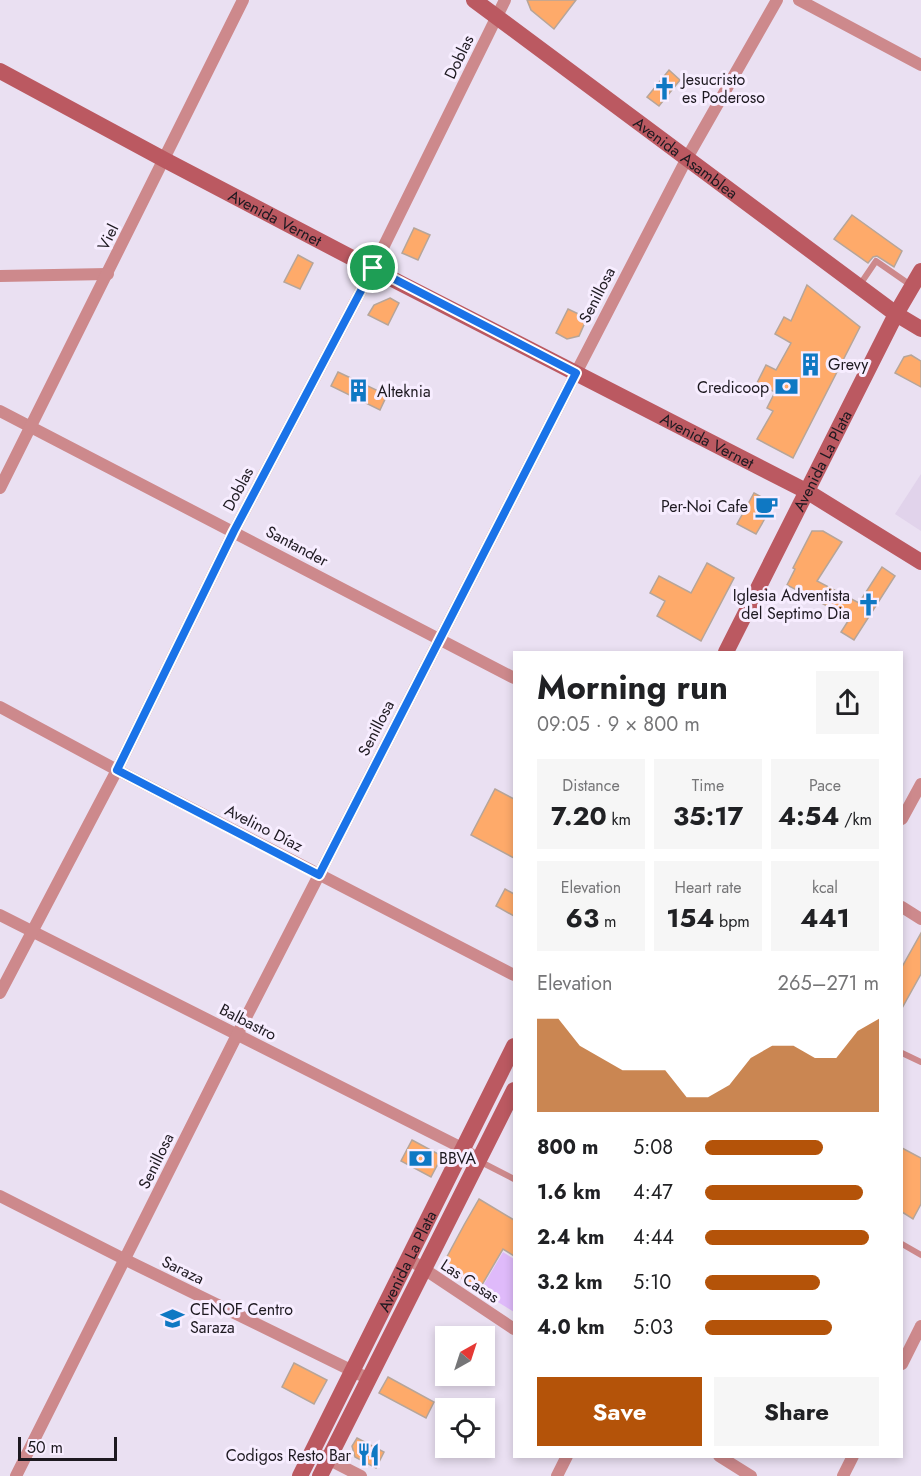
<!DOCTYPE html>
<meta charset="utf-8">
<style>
:root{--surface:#fff;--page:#f6f6f6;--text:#202124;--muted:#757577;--accent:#b45309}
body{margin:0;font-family:Jost,sans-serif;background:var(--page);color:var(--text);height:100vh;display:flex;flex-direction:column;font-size:22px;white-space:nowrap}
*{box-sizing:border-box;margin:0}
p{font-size:20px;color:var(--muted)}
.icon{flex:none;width:33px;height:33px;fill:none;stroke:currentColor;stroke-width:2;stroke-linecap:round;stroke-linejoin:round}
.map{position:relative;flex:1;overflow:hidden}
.drawer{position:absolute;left:513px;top:651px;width:390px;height:807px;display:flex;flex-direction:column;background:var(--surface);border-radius:0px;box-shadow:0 3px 9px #0003}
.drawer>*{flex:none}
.needle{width:39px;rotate:39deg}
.tools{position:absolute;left:435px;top:1326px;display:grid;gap:12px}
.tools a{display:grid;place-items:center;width:60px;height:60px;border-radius:0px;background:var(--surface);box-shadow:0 3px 9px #0003;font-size:30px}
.scale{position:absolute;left:18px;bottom:15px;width:99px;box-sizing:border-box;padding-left:6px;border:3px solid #1d1920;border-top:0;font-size:16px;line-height:21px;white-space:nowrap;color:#1d1920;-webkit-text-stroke:4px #f7edff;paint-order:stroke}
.pin{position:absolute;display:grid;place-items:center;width:51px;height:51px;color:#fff;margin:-26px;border:3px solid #fff;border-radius:50%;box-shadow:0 2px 6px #0007}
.round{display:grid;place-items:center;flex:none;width:63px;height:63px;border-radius:0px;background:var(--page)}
.head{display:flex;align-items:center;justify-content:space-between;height:102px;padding:0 24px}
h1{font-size:33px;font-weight:700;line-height:45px}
.stats{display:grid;grid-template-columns:repeat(3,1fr);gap:9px;height:102px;padding:6px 24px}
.stats div{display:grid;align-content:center;border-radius:0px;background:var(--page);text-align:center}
.stats b{font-size:26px;font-weight:700}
.stats small{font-size:16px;font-weight:400}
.stats p{font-size:16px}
.chart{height:168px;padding:12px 24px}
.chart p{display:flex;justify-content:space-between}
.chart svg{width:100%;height:108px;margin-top:6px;fill:var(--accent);opacity:.7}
.action{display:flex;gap:12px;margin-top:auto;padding:12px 24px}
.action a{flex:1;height:69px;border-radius:0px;background:var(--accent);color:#fff;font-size:24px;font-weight:700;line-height:69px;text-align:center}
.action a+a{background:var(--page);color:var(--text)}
ul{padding:0 24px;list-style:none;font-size:20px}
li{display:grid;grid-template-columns:96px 72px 1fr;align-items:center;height:45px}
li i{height:15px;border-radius:8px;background:var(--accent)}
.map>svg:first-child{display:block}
</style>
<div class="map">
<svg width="921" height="1476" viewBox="0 0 921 1476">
<rect width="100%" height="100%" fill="#eae0f2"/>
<polygon fill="#e1d3eb" points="921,474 921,531 895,514"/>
<polygon fill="#dfbafa" points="503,1252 514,1259 514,1312 480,1291"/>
<g fill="#feaa6a" stroke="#b6a599" stroke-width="1.5">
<polygon points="527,0 576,0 554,29 531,10"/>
<polygon points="669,70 680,80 659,106 647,97"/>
<polygon points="852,215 902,251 894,267 877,256 873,257 868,263 834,239"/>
<polygon points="414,228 430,235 418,260 402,253"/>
<polygon points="298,255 313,263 300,289 284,282"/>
<polygon points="807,285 860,327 793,458 757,439 773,411 767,408 775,392 757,383 766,365 776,370 791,343 775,334 784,317 791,321"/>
<polygon points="390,298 399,303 388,325 368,315 374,305"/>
<polygon points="568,309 587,318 579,336 567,339 556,333"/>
<polygon points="911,355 921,361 921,387 895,373 904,357"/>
<polygon points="338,372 387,395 380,410 331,386"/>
<polygon points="754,493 769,501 771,508 756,534 737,524"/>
<polygon points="812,531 823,531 842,542 817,581 859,603 882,567 895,576 854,640 841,632 850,618 787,585 795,569 793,568"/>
<polygon points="707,563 734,578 701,641 657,616 665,601 650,593 659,576 691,593"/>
<polygon points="495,789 514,799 514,858 471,835"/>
<polygon points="505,889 514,894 514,916 496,906"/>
<polygon points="921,933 921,974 902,1008 902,967"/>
<polygon points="412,1140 442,1156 431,1177 401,1161"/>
<polygon points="902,1148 921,1158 921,1204 913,1219 902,1212"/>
<polygon points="479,1199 514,1220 514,1256 503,1249 479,1290 442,1266 464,1225"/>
<polygon points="294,1363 327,1380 314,1404 282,1387"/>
<polygon points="388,1377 434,1402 426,1418 379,1393"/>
<polygon points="357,1438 384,1452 376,1468 355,1457 352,1446"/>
</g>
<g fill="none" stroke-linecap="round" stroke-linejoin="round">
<g stroke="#cd898c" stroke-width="6">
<polyline points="859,286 876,261 912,286"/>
<polyline points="902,1053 921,1062"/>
<polyline points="479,1161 514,1179"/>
<polyline points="902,1244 921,1255"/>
</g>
<g stroke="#cd898c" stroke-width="12">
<polyline points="799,0 921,65"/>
<polyline points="0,276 108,274"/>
<polyline points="0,411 514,678"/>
<polyline points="0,488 243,0"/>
<polyline points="0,707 117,770 514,975"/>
<polyline points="902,819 921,784"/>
<polyline points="902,907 921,919"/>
<polyline points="0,915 462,1148 479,1160"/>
<polyline points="0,993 117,770 234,531 373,268 505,0"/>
<polyline points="0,1196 126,1260 369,1379"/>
<polyline points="409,1259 514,1329"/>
<polyline points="902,1364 921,1326"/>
<polyline points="312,1451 361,1476"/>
<polyline points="719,1456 751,1476"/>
<polyline points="16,1476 237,1035 576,373 687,158 777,0"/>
<polyline points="557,1476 567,1456"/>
<polyline points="843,1476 853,1456"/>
</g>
<g stroke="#bb5961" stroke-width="16">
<path id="s1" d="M 474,0 L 896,314 L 921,329"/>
<path id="s2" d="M 0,71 L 165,160 L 400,283 L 808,492 L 921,562"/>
<path id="s3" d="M 726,652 L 896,314 L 921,271"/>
<path id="s4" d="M 300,1476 L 514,1046"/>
<polyline points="320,1476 514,1090"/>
</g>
</g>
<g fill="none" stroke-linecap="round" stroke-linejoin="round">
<defs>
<polygon id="route" points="373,268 576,373 319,875 117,770 234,531"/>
</defs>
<use href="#route" stroke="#fff" stroke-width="12"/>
<use href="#route" stroke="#1a73e8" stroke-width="8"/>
</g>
<defs>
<symbol id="church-bare" viewBox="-9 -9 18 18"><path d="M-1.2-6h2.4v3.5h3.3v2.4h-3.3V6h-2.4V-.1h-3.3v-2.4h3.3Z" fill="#0f78c3" stroke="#f7edff" stroke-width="2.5" paint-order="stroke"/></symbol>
<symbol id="building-bare" viewBox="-9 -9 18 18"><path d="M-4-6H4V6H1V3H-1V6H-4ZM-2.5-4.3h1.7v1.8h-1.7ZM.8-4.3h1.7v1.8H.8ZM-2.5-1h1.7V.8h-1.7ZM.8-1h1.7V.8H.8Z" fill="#0f78c3" stroke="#f7edff" stroke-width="2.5" paint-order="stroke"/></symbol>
<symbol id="bank-bare" viewBox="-9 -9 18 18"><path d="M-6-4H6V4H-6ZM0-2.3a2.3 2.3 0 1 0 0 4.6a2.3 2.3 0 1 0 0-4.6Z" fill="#0f78c3" stroke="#f7edff" stroke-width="2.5" paint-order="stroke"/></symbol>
<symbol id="cafe-bare" viewBox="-9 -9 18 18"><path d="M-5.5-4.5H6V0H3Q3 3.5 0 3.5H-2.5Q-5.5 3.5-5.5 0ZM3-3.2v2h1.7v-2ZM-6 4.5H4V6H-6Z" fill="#0f78c3" stroke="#f7edff" stroke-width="2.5" paint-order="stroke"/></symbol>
<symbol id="school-bare" viewBox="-9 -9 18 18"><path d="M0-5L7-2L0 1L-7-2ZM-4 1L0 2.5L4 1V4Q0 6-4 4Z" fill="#0f78c3" stroke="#f7edff" stroke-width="2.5" paint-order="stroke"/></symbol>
<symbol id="restaurant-bare" viewBox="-9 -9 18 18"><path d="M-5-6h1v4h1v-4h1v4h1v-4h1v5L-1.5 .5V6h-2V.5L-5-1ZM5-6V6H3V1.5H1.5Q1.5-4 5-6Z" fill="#0f78c3" stroke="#f7edff" stroke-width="2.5" paint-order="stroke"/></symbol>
</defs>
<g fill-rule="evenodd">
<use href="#church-bare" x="648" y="72" width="33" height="33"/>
<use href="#building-bare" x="794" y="348" width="33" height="33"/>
<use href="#bank-bare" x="770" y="370" width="33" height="33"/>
<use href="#building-bare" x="342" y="374" width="33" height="33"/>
<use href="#cafe-bare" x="750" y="490" width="33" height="33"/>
<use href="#church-bare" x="852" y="588" width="33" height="33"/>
<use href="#bank-bare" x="404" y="1142" width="33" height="33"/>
<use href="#school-bare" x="156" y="1302" width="33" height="33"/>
<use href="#restaurant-bare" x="352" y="1438" width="33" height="33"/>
</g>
<g text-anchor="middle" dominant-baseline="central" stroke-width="6" stroke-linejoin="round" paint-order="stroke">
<g font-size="16" fill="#1d1920" stroke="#f7edff">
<text transform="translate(459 57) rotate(-64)">Doblas</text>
<text stroke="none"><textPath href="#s1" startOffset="264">Avenida Asamblea</textPath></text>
<text stroke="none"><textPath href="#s2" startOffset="312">Avenida Vernet</textPath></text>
<text transform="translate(108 237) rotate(-64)">Viel</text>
<text transform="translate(597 295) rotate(-63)">Senillosa</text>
<text stroke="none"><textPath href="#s2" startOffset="798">Avenida Vernet</textPath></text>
<text stroke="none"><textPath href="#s3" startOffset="214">Avenida La Plata</textPath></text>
<text transform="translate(238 489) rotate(-62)">Doblas</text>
<text transform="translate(297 546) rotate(28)">Santander</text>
<text transform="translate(376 728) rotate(-63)">Senillosa</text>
<text transform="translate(264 828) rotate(27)">Avelino Díaz</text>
<text transform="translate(248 1022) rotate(27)">Balbastro</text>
<text transform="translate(156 1161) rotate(-64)">Senillosa</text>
<text stroke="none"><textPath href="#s4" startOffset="240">Avenida La Plata</textPath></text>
<text transform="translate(183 1270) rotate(26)">Saraza</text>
<text transform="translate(470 1281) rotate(33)">Las Casas</text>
</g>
<g font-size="16" fill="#1d1920" stroke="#f7edff" text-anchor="start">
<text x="682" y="79">Jesucristo<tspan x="682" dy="18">es Poderoso</tspan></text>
<text x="828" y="364">Grevy</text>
<text x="769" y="387" text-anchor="end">Credicoop</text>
<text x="377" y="391">Alteknia</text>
<text x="748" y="506" text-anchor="end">Per-Noi Cafe</text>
<text x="850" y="595" text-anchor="end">Iglesia Adventista<tspan x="850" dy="18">del Septimo Dia</tspan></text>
<text x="439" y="1158">BBVA</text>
<text x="190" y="1309">CENOF Centro<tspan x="190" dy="18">Saraza</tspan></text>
<text x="351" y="1455" text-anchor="end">Codigos Resto Bar</text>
</g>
</g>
</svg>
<div class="tools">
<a><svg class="needle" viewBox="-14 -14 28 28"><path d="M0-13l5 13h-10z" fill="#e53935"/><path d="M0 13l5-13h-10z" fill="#757577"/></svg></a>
<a><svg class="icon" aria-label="locate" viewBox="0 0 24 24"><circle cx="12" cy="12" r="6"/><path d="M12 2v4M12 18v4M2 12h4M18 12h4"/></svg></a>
</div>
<div class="scale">50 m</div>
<div class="pin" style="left:373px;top:268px;background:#1e9e55"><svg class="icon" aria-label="arrive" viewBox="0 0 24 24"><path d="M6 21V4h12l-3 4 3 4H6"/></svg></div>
<section class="drawer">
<div class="head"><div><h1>Morning run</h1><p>09:05 · 9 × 800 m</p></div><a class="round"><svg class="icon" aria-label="share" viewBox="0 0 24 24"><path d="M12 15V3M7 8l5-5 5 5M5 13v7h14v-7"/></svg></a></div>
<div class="stats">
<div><p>Distance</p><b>7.20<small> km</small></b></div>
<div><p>Time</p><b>35:17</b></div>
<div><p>Pace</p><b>4:54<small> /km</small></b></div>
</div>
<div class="stats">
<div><p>Elevation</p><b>63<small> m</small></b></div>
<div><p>Heart rate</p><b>154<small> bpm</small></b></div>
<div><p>kcal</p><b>441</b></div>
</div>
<div class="chart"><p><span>Elevation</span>265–271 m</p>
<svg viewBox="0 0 160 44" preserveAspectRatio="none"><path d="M0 44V6L10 6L20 17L30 22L40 27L50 27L60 27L70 38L80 38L90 33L100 22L110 17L120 17L130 22L140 22L150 11L160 6V44z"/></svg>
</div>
<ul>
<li><b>800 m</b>5:08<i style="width:68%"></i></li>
<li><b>1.6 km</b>4:47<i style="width:91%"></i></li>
<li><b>2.4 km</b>4:44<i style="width:94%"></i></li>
<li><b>3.2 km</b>5:10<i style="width:66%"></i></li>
<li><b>4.0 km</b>5:03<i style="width:73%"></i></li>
</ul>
<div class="action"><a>Save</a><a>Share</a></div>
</section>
</div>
